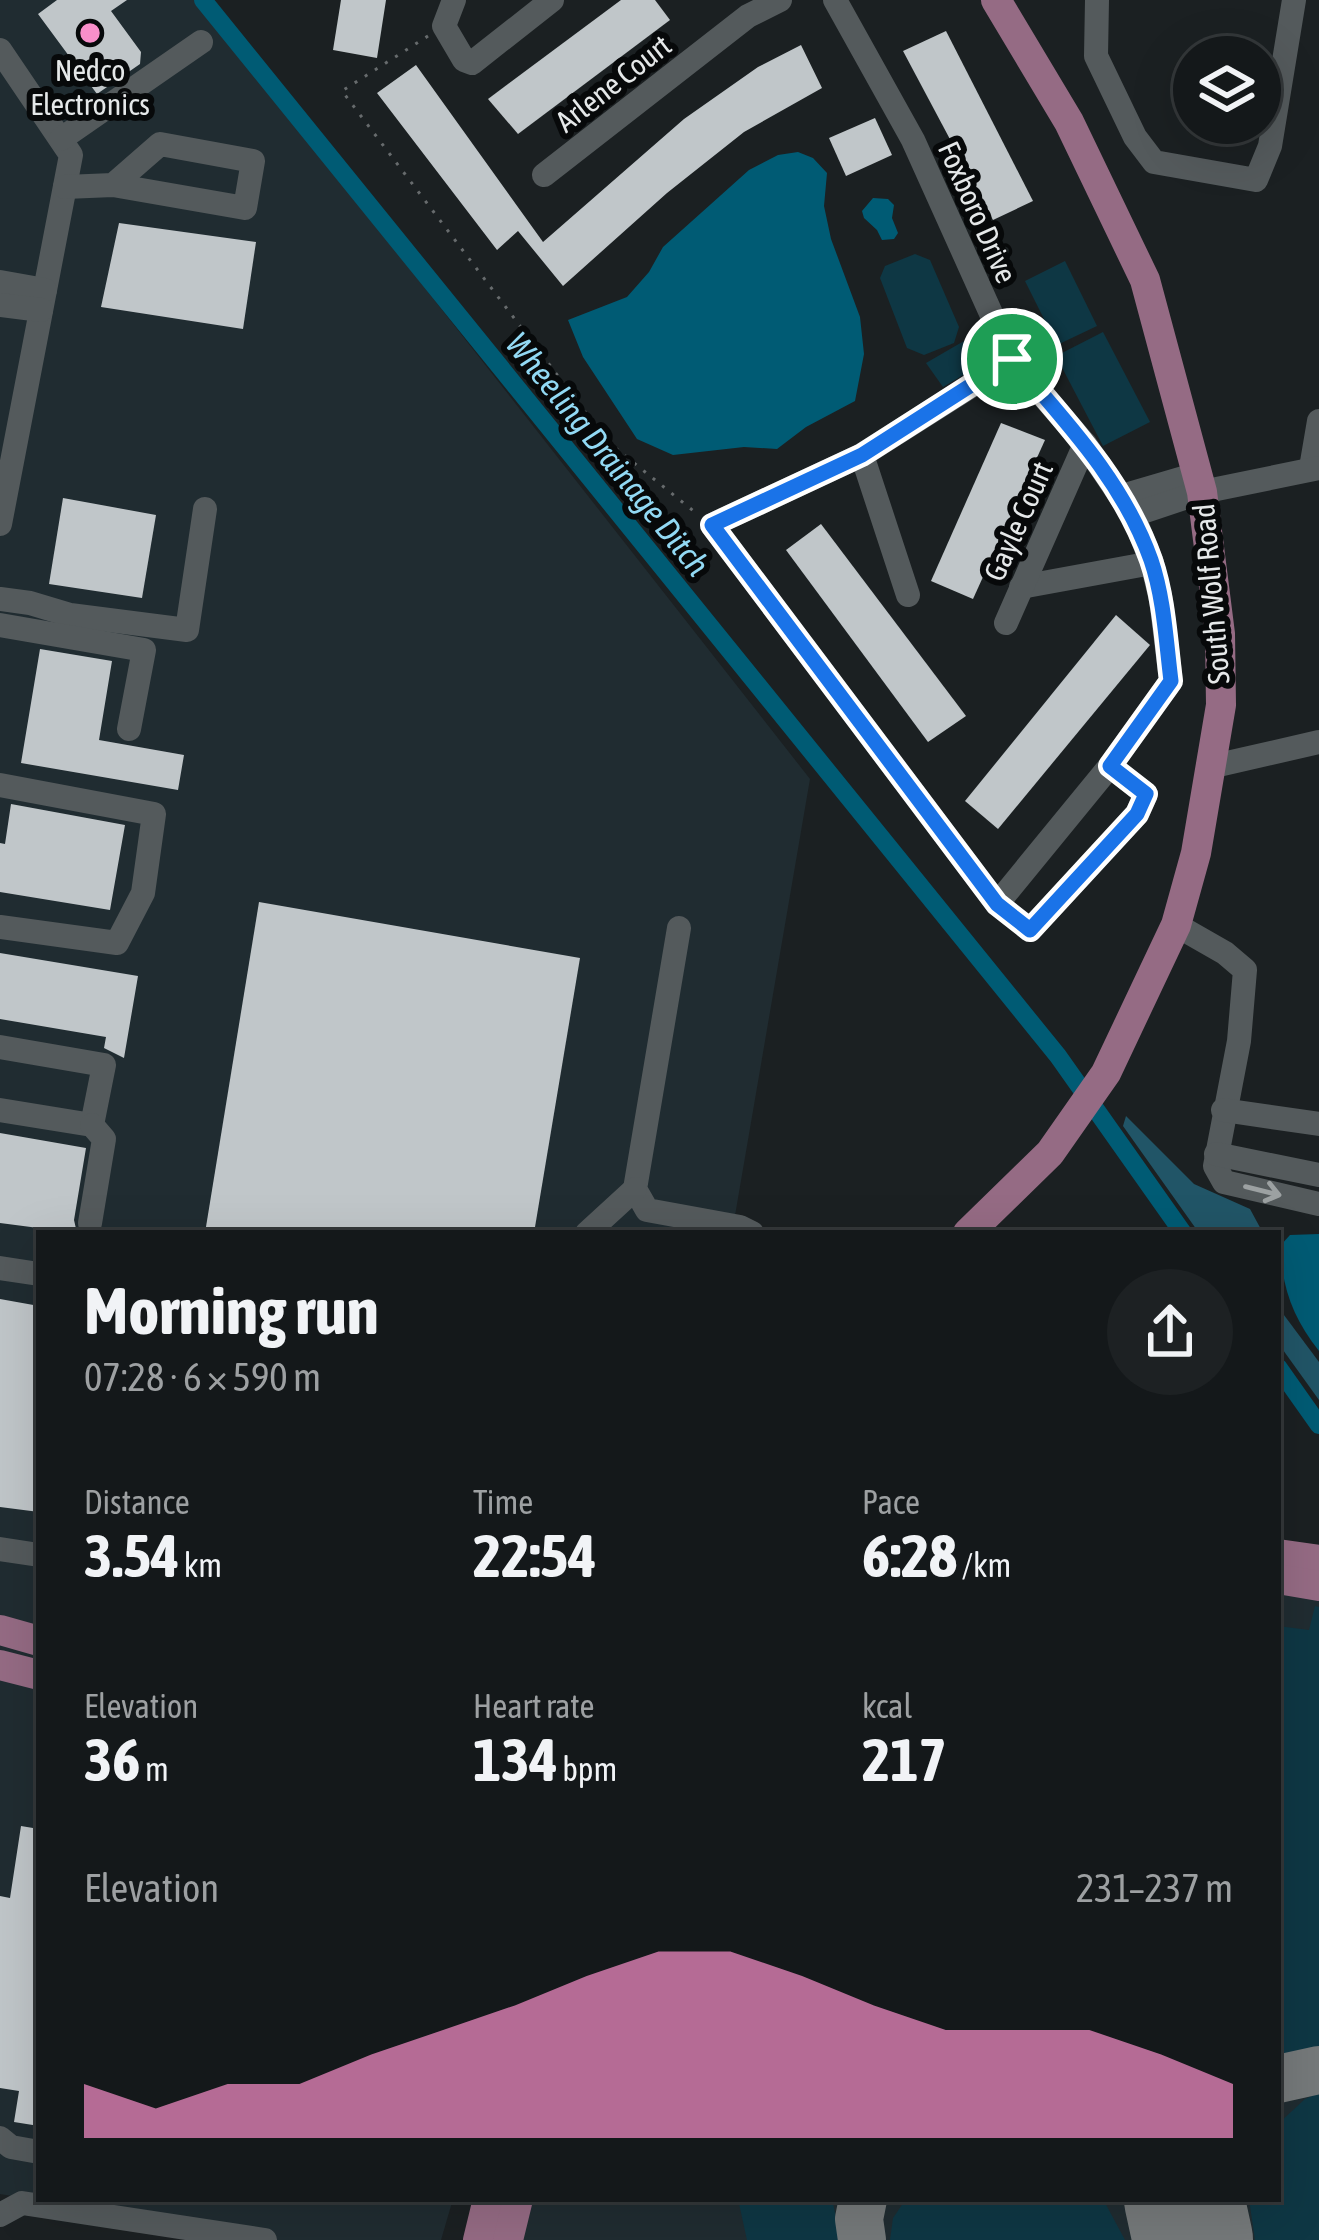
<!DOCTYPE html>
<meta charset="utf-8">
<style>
:root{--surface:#14181a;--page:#1d2123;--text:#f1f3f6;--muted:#9da0a2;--line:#333739;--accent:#f98fca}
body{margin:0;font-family:"Asap Condensed",sans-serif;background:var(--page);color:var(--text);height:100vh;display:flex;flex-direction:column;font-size:45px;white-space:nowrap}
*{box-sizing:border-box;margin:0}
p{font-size:39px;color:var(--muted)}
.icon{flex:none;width:66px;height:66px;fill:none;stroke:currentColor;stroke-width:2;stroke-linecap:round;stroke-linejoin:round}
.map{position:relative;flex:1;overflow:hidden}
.details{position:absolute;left:36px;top:1230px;width:1245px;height:972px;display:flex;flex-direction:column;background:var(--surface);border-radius:0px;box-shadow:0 12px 48px #0002,0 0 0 3px var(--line)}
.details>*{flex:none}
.fabs{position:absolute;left:1173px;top:36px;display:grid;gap:24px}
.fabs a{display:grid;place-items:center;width:108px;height:108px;border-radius:50%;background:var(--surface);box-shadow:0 12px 48px #0002,0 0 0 3px var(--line);font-size:60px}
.pin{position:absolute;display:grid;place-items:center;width:102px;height:102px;color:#fff;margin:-51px;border:6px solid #fff;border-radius:50%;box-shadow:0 3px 12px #0007}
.round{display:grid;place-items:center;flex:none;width:126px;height:126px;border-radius:63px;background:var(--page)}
.summary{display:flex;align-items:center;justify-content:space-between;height:204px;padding:0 48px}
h1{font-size:66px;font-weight:700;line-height:90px}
.stats{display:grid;grid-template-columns:repeat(3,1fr);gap:18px;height:204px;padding:12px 48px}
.stats div{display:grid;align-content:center}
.stats b{font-size:60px;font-weight:700}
.stats small{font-size:33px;font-weight:400}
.stats p{font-size:33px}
.chart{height:336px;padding:24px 48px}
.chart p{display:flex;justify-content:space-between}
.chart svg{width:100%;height:216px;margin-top:12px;fill:var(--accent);opacity:.7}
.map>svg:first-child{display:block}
</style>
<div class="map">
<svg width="1319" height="2240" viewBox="0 0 1319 2240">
<rect width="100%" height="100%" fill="#1b2022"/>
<g fill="#202c31">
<polygon points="0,0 199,0 810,779 732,1233 39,1233 39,2199 453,2199 441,2240 275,2240 0,2194"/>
<polygon points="1278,1591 1319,1598 1319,2240 520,2240 528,2199 1278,2199"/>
</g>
<g fill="#0e3744">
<polygon points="915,254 930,260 959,327 954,343 924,355 907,348 880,278 885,266"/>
<polygon points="1065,261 1097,326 1057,345 1025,281"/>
<polygon points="1103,332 1150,422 1103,446 1056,356"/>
<polygon points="976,334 992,358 943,387 926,363"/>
<polygon points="1315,1606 1319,1607 1319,2049 1278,2058 1278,1626 1309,1630"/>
<polygon points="1319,2093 1319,2240 1255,2240 1249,2199 1278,2199 1278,2124 1305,2099"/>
<polygon points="738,2199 832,2199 841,2240 747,2240"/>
<polygon points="906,2199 1103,2199 1125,2240 890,2240 893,2218"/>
</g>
<g fill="#215567">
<polygon points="1126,1116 1194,1184 1250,1209 1263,1233 1199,1233 1123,1126"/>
<polygon points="1278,1307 1319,1362 1319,1400 1278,1343"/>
</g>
<g fill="#005b74">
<polygon points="798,152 813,158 827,173 824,206 831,239 860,317 864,354 855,401 806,427 777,449 744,447 673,455 637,439 583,357 568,320 627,297 649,272 663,247 749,170 778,155"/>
<polygon points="873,198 888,199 894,205 892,218 898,233 894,239 882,240 877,230 864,218 862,211"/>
<path d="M 1319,1234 L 1319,1351 C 1293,1318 1282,1288 1280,1246 L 1290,1235 Z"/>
</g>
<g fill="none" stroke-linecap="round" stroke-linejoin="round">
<g stroke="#005b74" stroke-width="18">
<polyline points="203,0 1058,1056 1183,1233"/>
<polyline points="1278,1367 1319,1425"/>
</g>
<g stroke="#75797a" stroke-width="48">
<polyline points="1278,2079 1319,2070"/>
<polyline points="1173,2199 1186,2208 1192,2199"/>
<polyline points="862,2240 859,2219 863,2199"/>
</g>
<polyline stroke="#75797a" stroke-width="120" points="1184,2199 1193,2240"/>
</g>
<g fill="#c0c6c9">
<polygon points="57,0 127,0 111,11 141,52 140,64 97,94 38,14"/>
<polygon points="341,0 386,0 377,58 333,50"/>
<polygon points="621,0 655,0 670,20 518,134 488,99"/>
<polygon points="946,31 1033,201 993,220 903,51"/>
<polygon points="801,45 822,88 744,132 667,193 563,286 518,231 497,250 377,93 416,65 543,242 684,119 758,67"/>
<polygon points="875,118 892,155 846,176 829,138"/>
<polygon points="119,223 256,242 243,329 101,307"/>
<polygon points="1001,423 1045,440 973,599 931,581"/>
<polygon points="63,498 156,515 142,598 49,584"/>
<polygon points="821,524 966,716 928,742 786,550"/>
<polygon points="1116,615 1150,645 998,829 965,801"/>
<polygon points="40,649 112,661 99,740 184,755 178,790 21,763"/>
<polygon points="11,804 125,825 110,910 0,892 0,843 5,844"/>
<polygon points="259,902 580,958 534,1233 205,1233"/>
<polygon points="0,953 138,976 124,1058 104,1048 106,1037 0,1019"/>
<polygon points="0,1133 86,1148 74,1220 77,1233 0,1223"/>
<polygon points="0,1299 39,1306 39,1512 0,1507"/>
<polygon points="21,1826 39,1829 39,2126 14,2122 19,2091 0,2088 0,1896 10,1898"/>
</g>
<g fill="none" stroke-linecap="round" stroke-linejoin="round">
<polyline stroke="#676b6d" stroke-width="3" stroke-dasharray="3 9" stroke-linecap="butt" points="428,36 342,91 608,442 696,513"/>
<g stroke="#545a5c" stroke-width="24">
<polyline points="454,0 444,26 464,60 472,63 552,0"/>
<polyline points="835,0 913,140 1012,360 1085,444 1133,515 1152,563 1161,600 1171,681 1110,766 997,904"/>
<polyline points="1097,0 1096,56 1135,137 1154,162 1256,180 1270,146 1294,0"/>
<polyline points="0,50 71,155 0,524"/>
<polyline points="61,139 201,42"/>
<polyline points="544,175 748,16 780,0"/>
<polyline points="65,187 113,185 245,208 253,161 160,144 113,185"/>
<polyline points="0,282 45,290"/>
<polyline points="0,305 41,310"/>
<polyline points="1012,360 862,455 712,525 997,904 1030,930 1137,814 1146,794 1110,766"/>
<polyline points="862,455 908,595"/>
<polyline points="1311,468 1319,421"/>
<polyline points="1122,496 1197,474"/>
<polyline points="1133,515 1202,492 1319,468"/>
<polyline points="1021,587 1152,563"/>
<polyline points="0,599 30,603 70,615 187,630 205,509"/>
<polyline points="1006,623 1085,444"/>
<polyline points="0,625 144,650 129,729"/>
<polyline points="1214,766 1319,742"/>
<polyline points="0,785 154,814 143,893 117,943 0,927"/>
<polyline points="1176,925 1225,953 1245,970 1239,1041 1215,1166 1224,1182 1319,1204"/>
<polyline points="679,928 635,1189 647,1210 740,1227 752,1233"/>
<polyline points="0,1047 104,1065 92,1125 0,1110"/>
<polyline points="1223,1110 1319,1124"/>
<polyline points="1216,1154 1319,1175"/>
<polyline points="90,1223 104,1139 92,1125"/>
<polyline points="587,1233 635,1189"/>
<polyline points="0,1268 39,1274"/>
<polyline points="0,1549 39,1555"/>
<polyline points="0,2138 11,2147 39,2152"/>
<polyline points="0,2215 22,2203 265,2240"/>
</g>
<g stroke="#956b84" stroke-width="30">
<polyline points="968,1233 1050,1153 1106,1073 1176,925 1196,853 1221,705 1220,634 1202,492 1145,280 1069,122 996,0"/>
<polyline points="1278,1554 1319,1560"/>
<polyline points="1278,1579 1319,1586"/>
<polyline points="0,1630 39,1641"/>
<polyline points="0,1665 39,1675"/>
<polyline points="478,2240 488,2199"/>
<polyline points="508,2240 518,2199"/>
</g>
</g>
<defs><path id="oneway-shaft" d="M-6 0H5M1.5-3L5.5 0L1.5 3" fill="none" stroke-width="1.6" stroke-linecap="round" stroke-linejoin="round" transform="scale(3)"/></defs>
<use stroke="#9ca1a2" href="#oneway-shaft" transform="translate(1263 1191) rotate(14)"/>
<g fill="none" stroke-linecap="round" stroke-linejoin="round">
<defs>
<path id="route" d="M 1012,359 C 1066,422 1123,481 1151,560 C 1164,598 1166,641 1171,681 L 1110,766 L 1146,794 L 1137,814 L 1030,930 L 997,904 L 712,525 L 862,455 Z"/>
</defs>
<use href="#route" stroke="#fff" stroke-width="24"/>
<use href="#route" stroke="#1a73e8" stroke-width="15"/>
</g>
<circle fill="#f98fca" stroke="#07090a" stroke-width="4.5" cx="90" cy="33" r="12"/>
<g text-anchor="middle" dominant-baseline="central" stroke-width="12" stroke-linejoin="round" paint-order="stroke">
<g font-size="30" fill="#e5e8e9" stroke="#07090a">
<text x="90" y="70">Nedco<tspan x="90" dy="34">Electronics</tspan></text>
</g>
<g font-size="30" fill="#e5e8e9" stroke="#07090a">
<text transform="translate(613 83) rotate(-38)">Arlene Court</text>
<text transform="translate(978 212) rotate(66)">Foxboro Drive</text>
<text transform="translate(1018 521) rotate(-66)">Gayle Court</text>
<text transform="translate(1211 594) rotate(-95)">South Wolf Road</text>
</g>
<g font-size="33" font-style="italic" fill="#92d9f4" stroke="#07090a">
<text transform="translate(608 454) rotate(51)">Wheeling Drainage Ditch</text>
</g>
</g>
</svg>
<div class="fabs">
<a><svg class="icon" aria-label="layers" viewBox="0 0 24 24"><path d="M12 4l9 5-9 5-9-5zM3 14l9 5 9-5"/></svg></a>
</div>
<div class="pin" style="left:1012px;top:359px;background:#1e9e55"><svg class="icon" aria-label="arrive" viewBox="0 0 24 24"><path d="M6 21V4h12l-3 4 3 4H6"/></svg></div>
<section class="details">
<div class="summary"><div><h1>Morning run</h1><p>07:28 · 6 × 590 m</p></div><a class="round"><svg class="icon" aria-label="share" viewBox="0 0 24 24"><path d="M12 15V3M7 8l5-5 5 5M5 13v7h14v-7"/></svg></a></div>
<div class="stats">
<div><p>Distance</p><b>3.54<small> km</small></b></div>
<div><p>Time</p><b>22:54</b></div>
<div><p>Pace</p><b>6:28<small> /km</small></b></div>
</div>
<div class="stats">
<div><p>Elevation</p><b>36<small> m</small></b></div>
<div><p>Heart rate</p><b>134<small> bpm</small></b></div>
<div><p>kcal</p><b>217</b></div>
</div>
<div class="chart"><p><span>Elevation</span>231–237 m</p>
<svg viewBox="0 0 160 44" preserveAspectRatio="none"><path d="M0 44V33L10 38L20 33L30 33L40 27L50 22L60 17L70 11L80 6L90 6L100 11L110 17L120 22L130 22L140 22L150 27L160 33V44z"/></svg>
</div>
</section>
</div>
